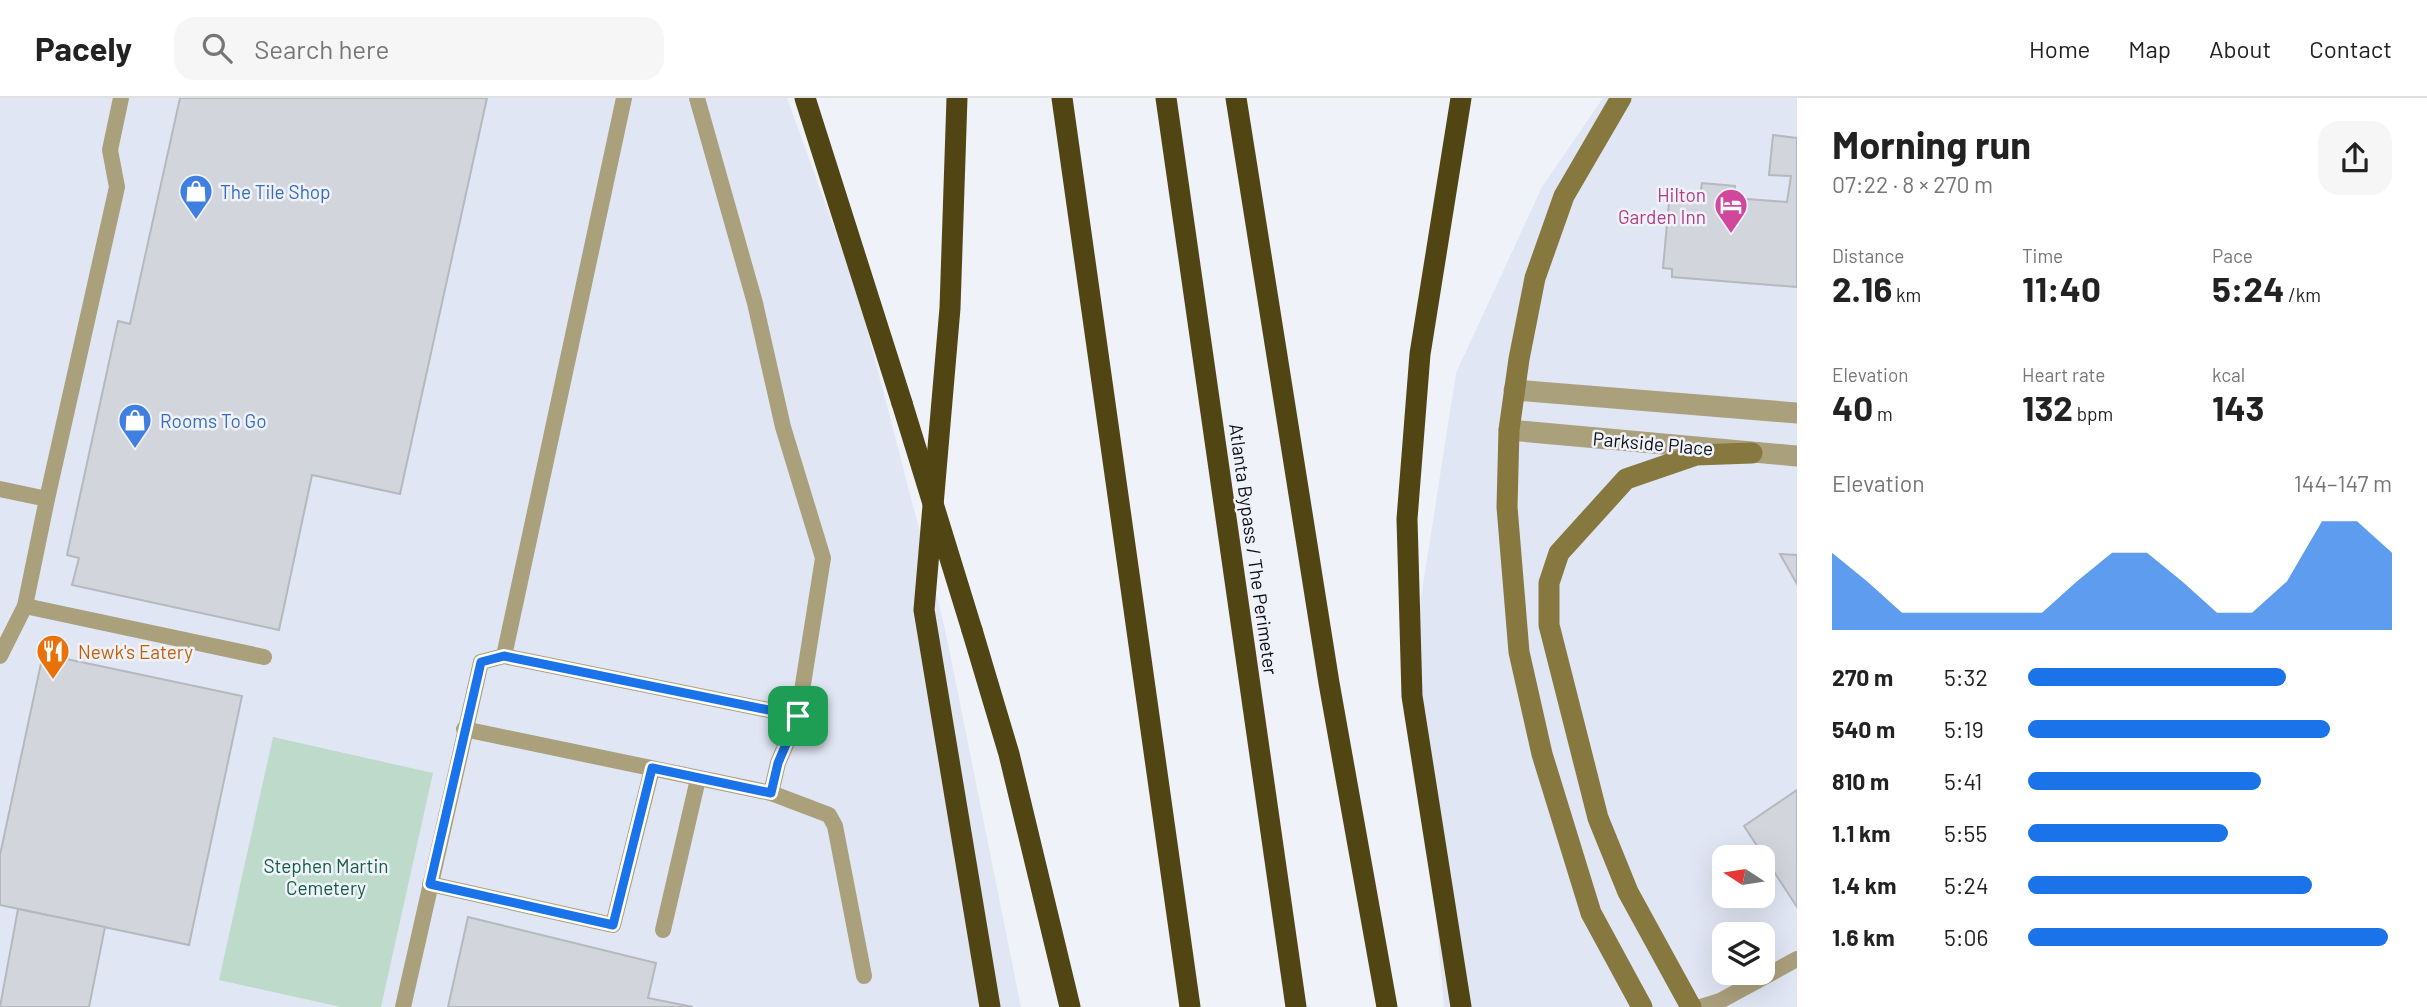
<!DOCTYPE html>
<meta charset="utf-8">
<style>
:root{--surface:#fff;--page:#f6f6f6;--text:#222;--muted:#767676;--line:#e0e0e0;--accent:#1a73e8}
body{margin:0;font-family:Barlow,sans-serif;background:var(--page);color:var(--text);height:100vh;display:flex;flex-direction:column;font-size:26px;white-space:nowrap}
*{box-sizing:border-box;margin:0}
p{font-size:23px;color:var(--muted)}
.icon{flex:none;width:38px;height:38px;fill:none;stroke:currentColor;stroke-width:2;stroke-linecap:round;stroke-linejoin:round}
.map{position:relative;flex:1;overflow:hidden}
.side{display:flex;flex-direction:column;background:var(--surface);width:630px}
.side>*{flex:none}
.needle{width:46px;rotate:282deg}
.controls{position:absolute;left:1712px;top:747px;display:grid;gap:14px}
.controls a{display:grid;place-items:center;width:63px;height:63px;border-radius:14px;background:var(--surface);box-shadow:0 7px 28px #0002;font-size:35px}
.pin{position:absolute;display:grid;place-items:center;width:60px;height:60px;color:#fff;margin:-30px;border-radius:14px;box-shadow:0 4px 10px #0006}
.round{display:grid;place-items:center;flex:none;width:74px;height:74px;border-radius:21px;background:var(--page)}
.headline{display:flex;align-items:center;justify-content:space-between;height:119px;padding:0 35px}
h1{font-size:38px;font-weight:700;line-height:52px}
.stats{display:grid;grid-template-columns:repeat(3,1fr);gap:10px;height:119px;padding:7px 35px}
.stats div{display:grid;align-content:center}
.stats b{font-size:35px;font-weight:700}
.stats small{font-size:19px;font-weight:400}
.stats p{font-size:19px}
.chart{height:196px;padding:14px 35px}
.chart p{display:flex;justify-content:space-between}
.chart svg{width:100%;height:126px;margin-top:7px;fill:var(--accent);opacity:.7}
ul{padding:0 35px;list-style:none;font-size:23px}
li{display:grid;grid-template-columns:112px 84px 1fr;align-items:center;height:52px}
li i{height:18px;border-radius:9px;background:var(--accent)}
header{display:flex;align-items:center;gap:42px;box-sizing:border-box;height:98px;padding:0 35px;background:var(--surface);border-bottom:2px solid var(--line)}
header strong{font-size:33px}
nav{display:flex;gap:38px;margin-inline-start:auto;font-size:24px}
.search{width:490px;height:63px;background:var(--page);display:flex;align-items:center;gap:18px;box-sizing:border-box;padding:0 24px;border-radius:21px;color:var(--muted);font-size:26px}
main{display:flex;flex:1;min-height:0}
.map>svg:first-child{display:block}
</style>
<header>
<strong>Pacely</strong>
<div class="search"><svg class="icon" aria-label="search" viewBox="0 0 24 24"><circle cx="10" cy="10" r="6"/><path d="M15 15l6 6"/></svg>Search here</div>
<nav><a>Home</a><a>Map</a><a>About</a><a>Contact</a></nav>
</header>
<main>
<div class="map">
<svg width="1797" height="909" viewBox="0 0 1797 909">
<rect width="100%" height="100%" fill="#f0f2fa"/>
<g fill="#e1e6f4" fill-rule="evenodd">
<polygon points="0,0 787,0 858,196 945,531 1021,909 0,909"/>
<path d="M 1603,0 L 1797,0 L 1797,909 L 1444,909 L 1413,551 L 1456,275 L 1542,89 ZM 1724,760 L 1762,760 L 1762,798 L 1724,798 ZM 1724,836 L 1762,836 L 1762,875 L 1724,875 Z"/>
</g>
<polygon fill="#bddacb" points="273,639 433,675 381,909 341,909 219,882"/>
<g fill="#d2d5dc" stroke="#b5b8bf" stroke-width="2">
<polygon points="180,0 487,0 400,396 312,377 279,532 72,487 79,460 67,457 118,223 130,226"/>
<polygon points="1773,37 1797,40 1797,189 1672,179 1672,171 1663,170 1669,104 1680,104 1680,96 1700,97 1702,85 1735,88 1734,100 1787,104 1791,78 1769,77"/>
<polygon points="1780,456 1797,457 1797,486"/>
<polygon points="43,556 242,598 189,847 0,807 0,757"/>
<polygon points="1797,692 1797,809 1744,728"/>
<polygon points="18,811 105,829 89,909 0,909"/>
<polygon points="468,819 656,865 648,900 693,909 448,909"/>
</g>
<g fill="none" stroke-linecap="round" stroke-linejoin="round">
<g stroke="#aaa07c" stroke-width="16">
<polyline points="697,0 755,205 783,329 823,460 798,618"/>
<polyline points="0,391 47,401 25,508 0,558"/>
<polyline points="47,401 117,89 110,52 121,0"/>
<polyline points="25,508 264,559"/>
<polyline points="504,558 624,0"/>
<polyline points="464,631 771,695 829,717 835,728 864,878"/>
<polyline points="430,786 613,827 652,671"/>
<polyline points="663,832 698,681"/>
<polyline points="403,909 481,564 504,558 798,618 778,665 771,695"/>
<polyline points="1701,909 1720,903 1797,861"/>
</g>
<g stroke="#aaa07c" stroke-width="21">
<polyline points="1514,292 1797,315"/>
<polyline points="1509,332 1797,358"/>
</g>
<g stroke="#877840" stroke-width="21">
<polyline points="1621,0 1564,98 1535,180 1519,261 1509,332 1507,409 1519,554 1542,656 1591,815 1642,909"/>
<polyline points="1691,909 1628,794 1598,720 1549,527 1549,485 1559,455 1626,381 1696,357 1752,355"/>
</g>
<g stroke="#514513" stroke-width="21">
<polyline points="805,0 902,305"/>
<polyline points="957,0 950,210 924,512 990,909"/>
<polyline points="1062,0 1190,909"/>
<polyline points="1166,0 1296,909"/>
<polyline points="1236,0 1329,585 1387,909"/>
<polyline points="1461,0 1420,256 1407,421 1412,598 1461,909"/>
<polyline points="972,532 1009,656 1070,909"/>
</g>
<polyline stroke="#514513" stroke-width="21" points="902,305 972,532"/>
</g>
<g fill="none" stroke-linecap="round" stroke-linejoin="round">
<defs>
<polygon id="route" points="504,558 798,618 778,665 771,695 652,670 613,827 430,786 481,564"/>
</defs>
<use href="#route" stroke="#fff" stroke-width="14"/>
<use href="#route" stroke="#1a73e8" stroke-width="9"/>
</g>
<defs>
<symbol id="shop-pin" viewBox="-11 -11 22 30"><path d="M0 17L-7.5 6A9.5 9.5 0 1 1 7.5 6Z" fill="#3f7fe0" stroke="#f0f2fa"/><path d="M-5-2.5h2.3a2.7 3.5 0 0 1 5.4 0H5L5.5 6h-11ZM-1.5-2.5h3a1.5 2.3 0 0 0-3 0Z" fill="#fff"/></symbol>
<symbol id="hotel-pin" viewBox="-11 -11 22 30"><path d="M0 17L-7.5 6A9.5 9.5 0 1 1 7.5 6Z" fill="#d1479c" stroke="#f0f2fa"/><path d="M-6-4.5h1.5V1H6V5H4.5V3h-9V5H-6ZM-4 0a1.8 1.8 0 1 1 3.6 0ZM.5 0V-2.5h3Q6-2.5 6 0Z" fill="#fff"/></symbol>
<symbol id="restaurant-pin" viewBox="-11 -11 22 30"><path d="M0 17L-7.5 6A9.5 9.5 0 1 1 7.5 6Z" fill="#e8710a" stroke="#f0f2fa"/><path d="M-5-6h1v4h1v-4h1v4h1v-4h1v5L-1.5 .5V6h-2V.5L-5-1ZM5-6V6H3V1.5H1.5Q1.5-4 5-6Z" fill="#fff"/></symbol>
</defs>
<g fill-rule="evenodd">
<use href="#shop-pin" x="177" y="74" width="38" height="52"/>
<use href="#hotel-pin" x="1712" y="88" width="38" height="52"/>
<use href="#shop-pin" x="116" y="303" width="38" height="52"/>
<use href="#restaurant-pin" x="34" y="534" width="38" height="52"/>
</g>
<g text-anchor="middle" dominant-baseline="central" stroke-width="5" stroke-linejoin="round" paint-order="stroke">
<g font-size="19" fill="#366cbe" stroke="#f0f2fa" text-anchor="start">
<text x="220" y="93">The Tile Shop</text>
<text x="160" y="322">Rooms To Go</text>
</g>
<g font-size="19" fill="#b23c85" stroke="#f0f2fa" text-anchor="end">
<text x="1706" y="96">Hilton<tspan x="1706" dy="22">Garden Inn</tspan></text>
</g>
<g font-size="19" fill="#0d0e11" stroke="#f0f2fa">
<text transform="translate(1653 345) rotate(5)">Parkside Place</text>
<text transform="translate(1254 451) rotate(82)">Atlanta Bypass / The Perimeter</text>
</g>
<g font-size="19" fill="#c56008" stroke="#f0f2fa" text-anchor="start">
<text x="78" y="553">Newk's Eatery</text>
</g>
<g font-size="19" fill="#135d41" stroke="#f0f2fa">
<text x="326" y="767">Stephen Martin<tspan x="326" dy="22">Cemetery</tspan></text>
</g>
</g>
</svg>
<div class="controls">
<a><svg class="needle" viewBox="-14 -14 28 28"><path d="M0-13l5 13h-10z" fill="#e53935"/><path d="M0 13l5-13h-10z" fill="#767676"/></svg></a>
<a><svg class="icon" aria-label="layers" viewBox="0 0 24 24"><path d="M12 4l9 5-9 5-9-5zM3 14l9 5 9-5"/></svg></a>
</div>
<div class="pin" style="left:798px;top:618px;background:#1e9e55"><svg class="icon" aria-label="arrive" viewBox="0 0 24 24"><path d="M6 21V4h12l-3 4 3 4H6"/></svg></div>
</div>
<section class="side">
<div class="headline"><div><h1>Morning run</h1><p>07:22 · 8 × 270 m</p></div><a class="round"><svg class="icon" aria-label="share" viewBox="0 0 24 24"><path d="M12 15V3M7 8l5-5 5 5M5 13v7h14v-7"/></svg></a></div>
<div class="stats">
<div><p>Distance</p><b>2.16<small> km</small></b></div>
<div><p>Time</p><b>11:40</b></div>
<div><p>Pace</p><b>5:24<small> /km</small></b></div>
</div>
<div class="stats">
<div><p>Elevation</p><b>40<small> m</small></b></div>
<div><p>Heart rate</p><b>132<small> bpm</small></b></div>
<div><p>kcal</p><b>143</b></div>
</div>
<div class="chart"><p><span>Elevation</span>144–147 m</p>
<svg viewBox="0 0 160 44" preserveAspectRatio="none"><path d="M0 44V17L10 27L20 38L30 38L40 38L50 38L60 38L70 27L80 17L90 17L100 27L110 38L120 38L130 27L140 6L150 6L160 17V44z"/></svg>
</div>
<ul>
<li><b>270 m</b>5:32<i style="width:71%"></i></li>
<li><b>540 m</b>5:19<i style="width:83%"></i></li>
<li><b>810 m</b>5:41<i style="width:64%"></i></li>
<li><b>1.1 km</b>5:55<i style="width:55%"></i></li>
<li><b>1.4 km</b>5:24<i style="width:78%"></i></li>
<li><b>1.6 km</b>5:06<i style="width:99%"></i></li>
</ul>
</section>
</main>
